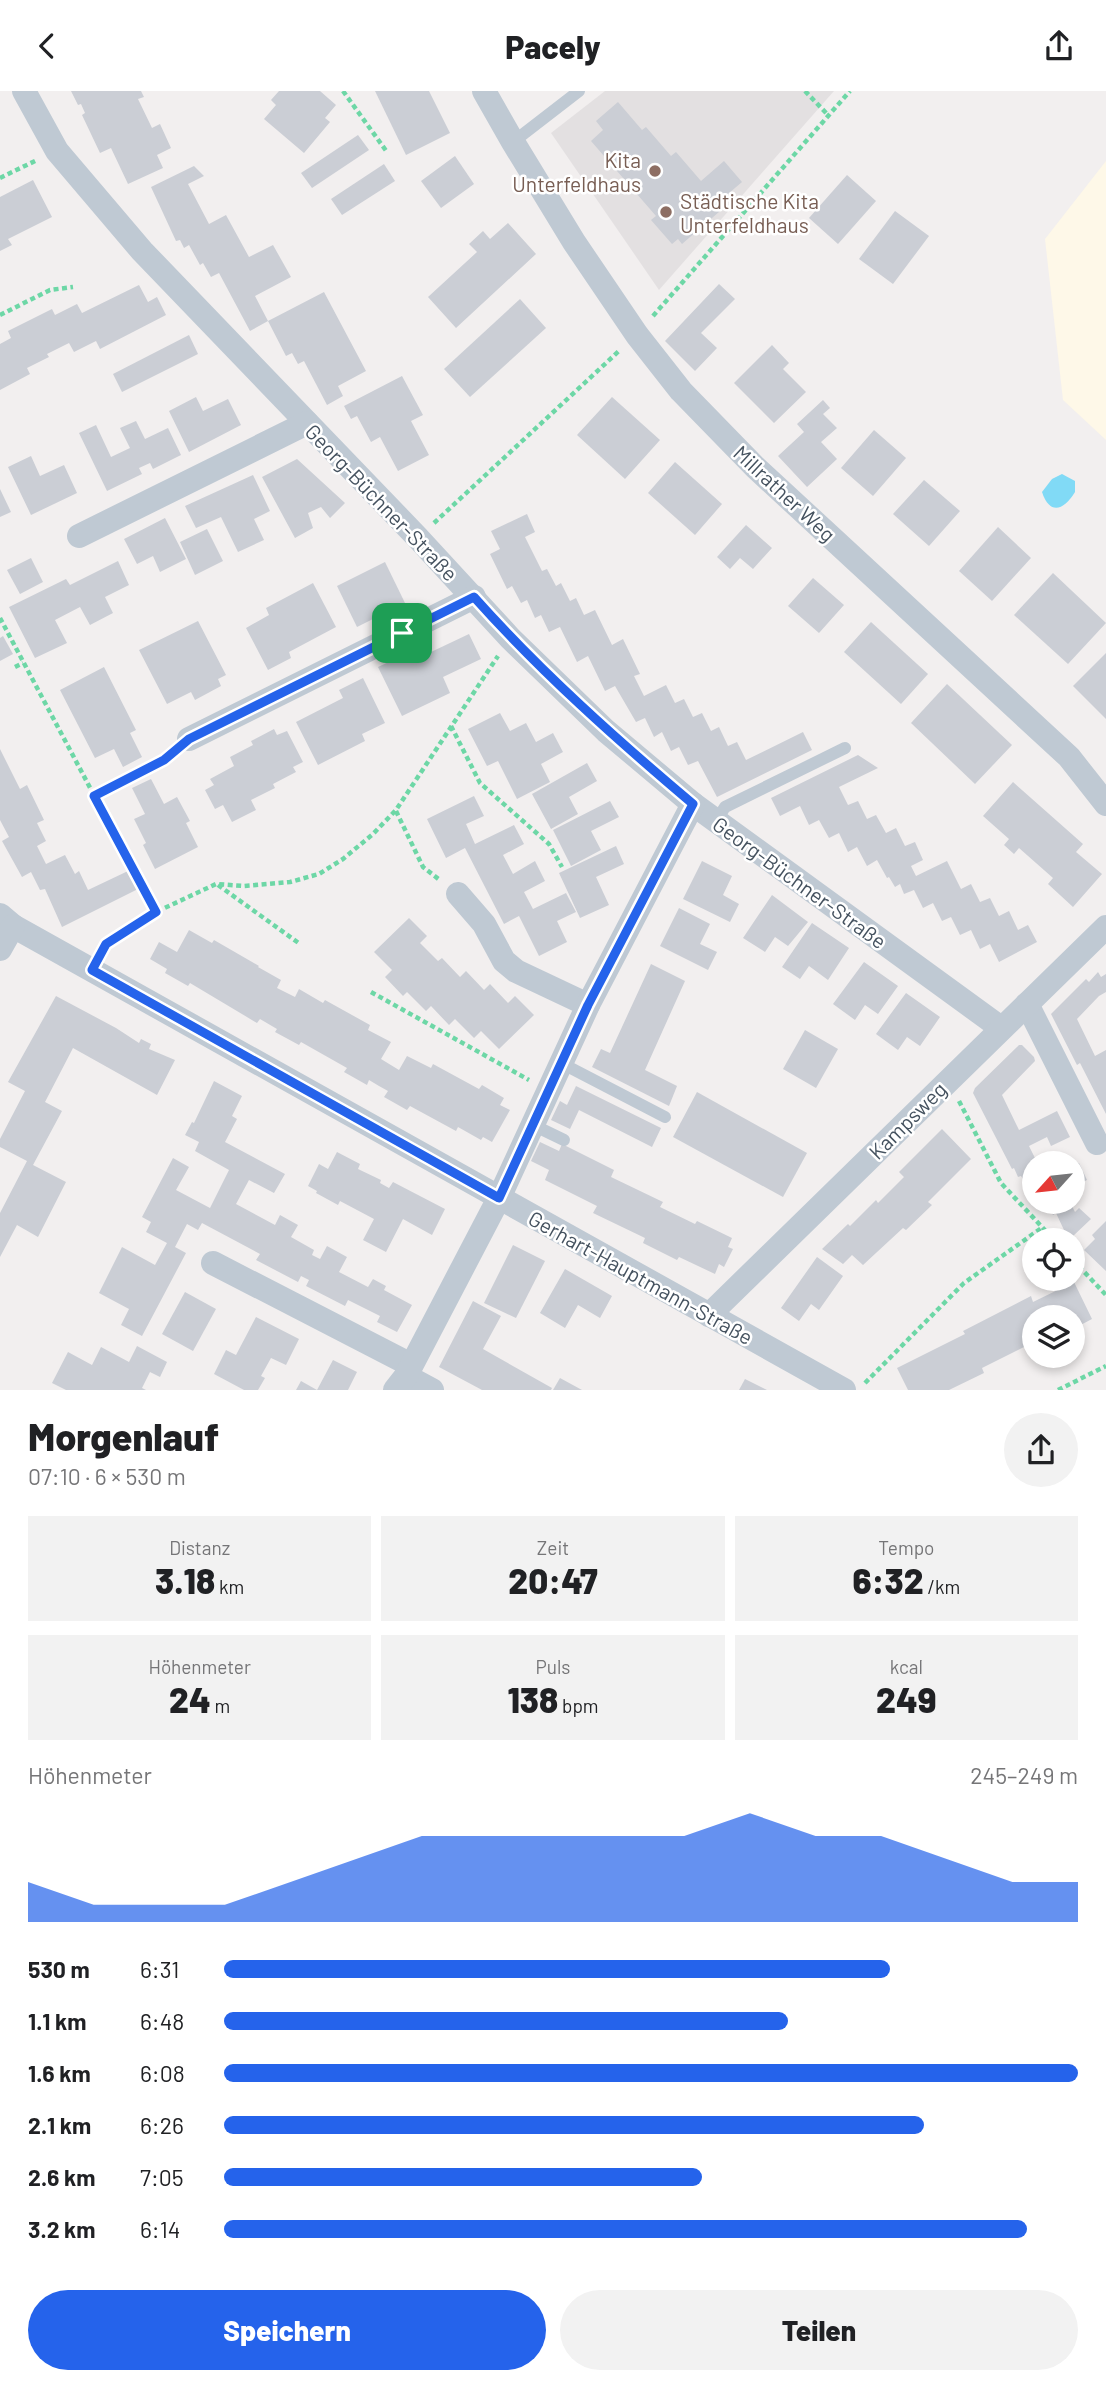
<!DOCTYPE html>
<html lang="de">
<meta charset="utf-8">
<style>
:root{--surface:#fff;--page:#f2f2f2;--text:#202124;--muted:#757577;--accent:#2563eb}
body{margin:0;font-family:Barlow,sans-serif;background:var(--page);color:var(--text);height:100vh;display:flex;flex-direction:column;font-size:26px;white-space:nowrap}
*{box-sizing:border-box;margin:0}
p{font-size:23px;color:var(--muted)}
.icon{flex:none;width:38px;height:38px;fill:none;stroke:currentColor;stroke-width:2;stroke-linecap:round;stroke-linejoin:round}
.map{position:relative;height:1299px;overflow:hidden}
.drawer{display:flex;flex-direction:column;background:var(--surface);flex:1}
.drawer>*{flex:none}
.needle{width:46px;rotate:243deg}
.tools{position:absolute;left:1022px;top:1060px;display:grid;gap:14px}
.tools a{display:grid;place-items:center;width:63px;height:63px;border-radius:50%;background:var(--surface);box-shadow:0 4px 10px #0003;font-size:35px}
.pin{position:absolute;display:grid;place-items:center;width:60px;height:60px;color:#fff;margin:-30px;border-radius:14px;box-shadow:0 4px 10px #0006}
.round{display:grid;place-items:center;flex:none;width:74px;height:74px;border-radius:37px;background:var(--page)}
.head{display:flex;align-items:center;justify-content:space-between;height:119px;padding:0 28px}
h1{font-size:38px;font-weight:800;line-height:52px}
.metrics{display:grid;grid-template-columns:repeat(3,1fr);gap:10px;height:119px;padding:7px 28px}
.metrics div{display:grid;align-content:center;border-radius:0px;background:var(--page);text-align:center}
.metrics b{font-size:35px;font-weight:800}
.metrics small{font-size:19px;font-weight:400}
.metrics p{font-size:19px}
.chart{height:196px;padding:14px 28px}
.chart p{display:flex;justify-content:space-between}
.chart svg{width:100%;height:126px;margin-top:7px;fill:var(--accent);opacity:.7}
.primary-button{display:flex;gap:14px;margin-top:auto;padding:14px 28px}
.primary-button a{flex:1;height:80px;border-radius:42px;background:var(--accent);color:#fff;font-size:28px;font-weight:800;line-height:80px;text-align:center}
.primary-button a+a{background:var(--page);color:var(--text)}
ul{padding:0 28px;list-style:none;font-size:23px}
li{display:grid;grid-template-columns:112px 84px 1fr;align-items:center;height:52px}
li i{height:18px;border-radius:9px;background:var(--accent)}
header{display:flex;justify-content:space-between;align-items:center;height:91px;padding:0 28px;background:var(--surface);font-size:32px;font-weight:800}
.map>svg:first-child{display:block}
</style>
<header><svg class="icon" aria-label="back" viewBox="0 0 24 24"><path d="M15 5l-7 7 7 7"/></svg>Pacely<svg class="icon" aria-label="share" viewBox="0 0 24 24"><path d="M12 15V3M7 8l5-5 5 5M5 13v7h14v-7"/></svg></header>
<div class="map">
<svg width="1106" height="1299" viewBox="0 0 1106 1299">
<rect width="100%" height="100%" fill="#f2efef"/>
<polygon fill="#fef8e8" points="1106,70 1106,349 1063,309 1045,148"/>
<polygon fill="#e3e0e1" points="605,0 834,0 659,199 551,42"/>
<path fill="#81daf6" d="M 1062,383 L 1075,390 L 1075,401 C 1064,419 1050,425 1042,401 L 1052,388 Z"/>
<g fill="#cbced5">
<polygon points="71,0 141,0 144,6 138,8 152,37 160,33 171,57 157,64 163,77 128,93 111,57 100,62 82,24 85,22 81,13 78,14"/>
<polygon points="279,0 320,0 336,14 325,27 330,31 304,62 264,28 276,14 271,9"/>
<polygon points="375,0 429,0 450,42 406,64"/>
<polygon points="618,11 642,39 646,36 671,65 676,61 701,90 724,70 742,91 722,108 727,114 682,153 678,148 672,153 651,129 656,125 591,50 603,39 596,30"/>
<polygon points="358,44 369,59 312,97 301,82"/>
<polygon points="455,65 474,93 441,117 421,90"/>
<polygon points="384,73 395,90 342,124 331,108"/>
<polygon points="194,75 204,85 188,93 209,133 226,124 249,166 273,154 291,186 255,205 268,230 250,240 219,182 211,186 203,172 200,174 189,154 184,157 180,149 176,150 151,96"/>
<polygon points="847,84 876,110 838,153 809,127"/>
<polygon points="33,89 52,126 8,148 12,154 0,160 0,106"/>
<polygon points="895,120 929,145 893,193 859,168"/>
<polygon points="508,132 536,163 456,237 428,206 477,161 469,153 483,140 490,148"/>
<polygon points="719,193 735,208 701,242 717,257 695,280 665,250"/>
<polygon points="139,194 148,211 157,206 166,224 100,258 96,250 74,261 69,252 47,263 49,266 27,277 30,283 0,299 0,253 11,247 8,240 52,218 55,224 77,213 82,222"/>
<polygon points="324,201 366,280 338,295 343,305 327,314 304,270 298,273 292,262 286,265 268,230"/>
<polygon points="520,208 546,237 470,306 444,278"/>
<polygon points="189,244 198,263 122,301 113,283"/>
<polygon points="772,254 789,272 783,278 806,301 774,332 734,292"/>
<polygon points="402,285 423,324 411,330 429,364 398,380 380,346 371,351 357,325 351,328 344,315"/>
<polygon points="196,306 203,320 228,308 241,334 189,361 169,320"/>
<polygon points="612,306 660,349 625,388 577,344"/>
<polygon points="823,309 830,317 823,323 837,337 821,351 837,368 807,396 778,365 804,341 797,333"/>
<polygon points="136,330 145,348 168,337 181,364 153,378 150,372 139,377 142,383 107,400 79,342 96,334 111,366 130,357 120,337"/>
<polygon points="874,339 906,367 873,405 841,377"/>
<polygon points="31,365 40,385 64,374 77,402 31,424 8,376"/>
<polygon points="297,368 345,412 330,427 321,416 308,422 313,437 295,447 262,386"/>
<polygon points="675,371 722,413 695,444 648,402"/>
<polygon points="253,384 270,420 254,428 264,449 238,461 221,426 196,437 185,415"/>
<polygon points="924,389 960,420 929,455 893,423"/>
<polygon points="0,398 11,421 0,426"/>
<polygon points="527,423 535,441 525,446 542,480 547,478 556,495 561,492 570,510 576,507 584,524 595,519 612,554 623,548 640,583 634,585 644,605 666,594 675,612 684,608 693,626 702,622 711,640 719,636 728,655 737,651 746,669 803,641 812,659 717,706 698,670 688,674 679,656 671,660 662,641 654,646 645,627 636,631 615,595 605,600 588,565 577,571 560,536 549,541 541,524 535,527 527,509 521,512 512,495 507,498 490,463 500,458 491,440"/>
<polygon points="165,427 186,468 160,481 153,465 137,473 124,448"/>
<polygon points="746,434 772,457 753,478 740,467 730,478 717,466"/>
<polygon points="998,436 1031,467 992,510 959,480"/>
<polygon points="207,438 223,470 195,484 180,451"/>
<polygon points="31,467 43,491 20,503 7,479"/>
<polygon points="118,470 129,494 105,506 113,522 90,534 80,516 55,529 67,552 35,567 9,516 66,488 70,494"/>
<polygon points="385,471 405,512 357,536 337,495"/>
<polygon points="1053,482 1106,532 1068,573 1014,524"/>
<polygon points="813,487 844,514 819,542 788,515"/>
<polygon points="313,492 336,536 289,561 291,567 268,579 246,537 269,524 266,517"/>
<polygon points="198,530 226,584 218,588 221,595 195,609 191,601 167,613 139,559"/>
<polygon points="871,531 928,583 901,613 844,561"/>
<polygon points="469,543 481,568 443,586 450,602 402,625 378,576 427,553 431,561"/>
<polygon points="3,545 13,563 0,570 0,547"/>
<polygon points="1106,562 1106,628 1073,595"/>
<polygon points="104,576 136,639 130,642 142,666 123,676 114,658 95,667 60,599"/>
<polygon points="363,587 385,632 362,643 365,650 318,674 296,631 343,607 339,599"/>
<polygon points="947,593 1012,654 975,693 911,632"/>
<polygon points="500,622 510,640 526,632 536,651 553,642 563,661 541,673 550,691 517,708 498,670 487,675 468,638"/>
<polygon points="274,638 277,644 287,640 303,671 293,676 296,681 273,693 275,697 251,709 256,719 232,731 223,714 215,718 205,699 214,694 210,688 234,675 230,666 253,654 251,650"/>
<polygon points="0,658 20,698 27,694 44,729 37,732 46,750 37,755 46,773 65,764 75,783 79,780 88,799 128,780 138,798 62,836 45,798 40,799 31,781 22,786 2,750 9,746 0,729"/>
<polygon points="858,664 878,677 839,696 848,714 858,710 867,728 876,724 886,742 896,737 905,755 915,751 923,769 911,775 916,785 947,770 961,798 971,793 980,811 990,807 999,825 1009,820 1018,839 1028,834 1037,851 999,871 990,853 980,858 971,839 960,844 951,826 942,830 933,812 923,817 914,799 904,803 900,793 895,796 889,786 887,787 877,769 867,775 857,756 848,761 839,742 829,747 819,729 809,734 800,715 780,725 771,707"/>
<polygon points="587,672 597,690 569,706 578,723 551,738 532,703"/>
<polygon points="151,688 164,713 177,706 190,730 186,732 198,756 155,778 143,754 146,752 134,728 145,723 132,697"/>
<polygon points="1013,691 1083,753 1076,761 1102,783 1073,816 1048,793 1053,787 1019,757 1014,763 1004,754 1009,748 983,725"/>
<polygon points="474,705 484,725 466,733 475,753 514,734 524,753 503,764 513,783 535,770 545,790 524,801 533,818 566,802 576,821 557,830 567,851 539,865 519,825 504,833 465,757 446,767 427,728"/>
<polygon points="610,710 619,726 591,740 601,759 571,775 553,739"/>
<polygon points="616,755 624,773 596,786 609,814 580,827 559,782"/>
<polygon points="702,770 732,785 723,804 739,813 730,831 683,808"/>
<polygon points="772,804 808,831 788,855 775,846 765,861 743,847"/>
<polygon points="679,817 710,833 700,853 717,861 708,879 660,855"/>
<polygon points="409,827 427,845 420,852 438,870 442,867 460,886 466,880 484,899 490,893 508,912 515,905 534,924 499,958 481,940 474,947 455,928 449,934 431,915 426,920 407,901 403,905 385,886 392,879 374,861"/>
<polygon points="812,832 849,857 828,889 809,875 800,888 782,876"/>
<polygon points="189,839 212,852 214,849 259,875 258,876 281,889 277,897 295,906 299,898 323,912 325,909 370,934 368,939 391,951 381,968 399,979 407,965 431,977 433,973 479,998 482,994 504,1007 500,1014 510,1019 492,1051 483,1046 481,1049 458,1036 456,1040 410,1015 407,1019 384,1006 388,1000 379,995 369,989 367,994 344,981 347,977 301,951 299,954 275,941 277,938 260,928 257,932 190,892 188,895 165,882 167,878 150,868 159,851 177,861"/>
<polygon points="864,871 898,895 878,923 865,914 855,929 833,913"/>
<polygon points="651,873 685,890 645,979 677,995 669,1015 592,976 601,958 610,962"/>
<polygon points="1098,881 1101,886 1106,883 1106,901 1099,905 1077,928 1095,965 1106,959 1106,1023 1080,972 1077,974 1051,923 1086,888 1089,891"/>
<polygon points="906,902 940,926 920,955 907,946 898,959 876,943"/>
<polygon points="56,905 116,937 139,952 141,948 151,953 149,958 175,969 157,1004 73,957 45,1011 62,1020 33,1074 66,1091 38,1146 17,1134 0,1166 0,1122 27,1070 0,1056 0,1048 25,1000 8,991"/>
<polygon points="805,939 838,958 816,997 783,978"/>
<polygon points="1019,954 1022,954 1034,966 1035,970 1002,1004 1019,1039 1057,1020 1070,1046 1051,1055 1047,1046 1029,1055 1036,1069 1034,1105 1021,1085 1018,1086 1014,1077 1012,1078 973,1002 975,997"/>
<polygon points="214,990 242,1005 232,1025 237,1028 225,1051 285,1083 274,1102 249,1089 236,1113 275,1134 280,1124 298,1134 291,1146 314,1159 312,1164 320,1168 327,1155 347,1166 339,1181 368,1196 373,1188 386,1195 384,1199 412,1214 397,1241 377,1231 380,1225 348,1209 345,1215 306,1195 309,1189 301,1185 298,1191 256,1169 260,1163 202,1132 198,1139 187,1133 175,1156 186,1162 142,1245 121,1234 129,1218 99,1202 122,1156 155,1174 167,1152 146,1141 151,1131 142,1126 173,1067 189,1076 176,1099 210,1117 229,1079 195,1060 199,1051 185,1044 192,1031 194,1032"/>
<polygon points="576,995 661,1037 652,1056 579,1019 570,1038 551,1029 560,1010 567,1014"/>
<polygon points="697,1001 807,1062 783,1106 673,1046"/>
<polygon points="942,1038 971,1068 928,1111 932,1114 906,1139 903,1137 863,1174 852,1164 843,1173 822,1158 848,1133 850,1135 876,1109 878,1112 904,1086 899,1081"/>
<polygon points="540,1051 559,1060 562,1053 614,1079 611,1086 663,1111 660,1116 695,1133 697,1130 732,1147 728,1156 733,1158 724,1176 719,1173 715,1183 679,1166 677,1169 643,1152 645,1147 593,1122 597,1115 545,1089 549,1079 531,1070"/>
<polygon points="337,1061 360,1073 358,1078 381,1089 380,1092 389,1097 393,1091 445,1118 432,1144 403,1128 386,1161 363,1149 374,1128 340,1110 338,1114 316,1102 317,1100 308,1095 319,1073 328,1078"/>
<polygon points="1079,1072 1087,1089 1073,1096 1073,1075"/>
<polygon points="1043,1111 1070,1111 1075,1121 1079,1117 1091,1128 1072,1146 1064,1139 1056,1122 1053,1124 1049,1116 1046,1118"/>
<polygon points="1106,1130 1106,1180 1084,1159 1095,1148 1092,1144"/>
<polygon points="513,1154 545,1170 516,1227 484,1212"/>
<polygon points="817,1166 843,1185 819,1219 811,1213 799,1230 781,1217"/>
<polygon points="565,1178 612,1205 600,1227 578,1214 565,1237 540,1222"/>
<polygon points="1074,1191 1092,1228 1073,1238 1073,1227 1034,1227 1034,1251 982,1277 984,1282 949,1299 908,1299 897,1277 965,1243 963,1240 1031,1205 1033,1211"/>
<polygon points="185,1201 216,1218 193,1260 162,1243"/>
<polygon points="473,1210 501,1225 483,1258 552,1297 551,1299 482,1299 439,1276"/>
<polygon points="256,1226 299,1248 286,1274 271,1267 261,1285 265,1287 258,1299 244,1299 214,1283 226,1259 236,1264"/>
<polygon points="137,1255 167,1271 160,1286 150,1281 142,1297 146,1299 66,1299 52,1292 68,1261 92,1274 101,1256 129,1271"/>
<polygon points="333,1269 357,1281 348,1299 296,1299 301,1290 317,1299"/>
<polygon points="560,1287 582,1299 553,1299"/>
<polygon points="745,1288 767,1299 739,1299"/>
</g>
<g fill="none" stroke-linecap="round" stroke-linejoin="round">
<g stroke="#6dd7a6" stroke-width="4.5" stroke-dasharray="5 3.5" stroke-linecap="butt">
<polyline points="343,0 387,61"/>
<polyline points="805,0 828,24"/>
<polyline points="0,87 37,69"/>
<polyline points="0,224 50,199 73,196"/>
<polyline points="653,225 850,0"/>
<polyline points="434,432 620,259"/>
<polyline points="0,527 156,821"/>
<polyline points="15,576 23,572"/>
<polyline points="451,635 480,692 549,753 562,776"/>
<polyline points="94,705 164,669 173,661"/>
<polyline points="396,720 423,776 441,790"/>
<polyline points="218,794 300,853"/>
<polyline points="102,859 106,853 156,821 216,793 244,795 290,791 319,783 343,768 373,743 396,719 498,565"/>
<polyline points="371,901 529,989"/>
<polyline points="959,1010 1001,1092 1055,1150"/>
<polyline points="1073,1169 1106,1204"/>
<polyline points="865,1292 964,1192 1043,1136"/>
<polyline points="1058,1299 1106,1275"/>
</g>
<g stroke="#bfc9d3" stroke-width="12">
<polyline points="513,51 579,0"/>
<polyline points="716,730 725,716 845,657"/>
<polyline points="561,972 665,1026"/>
<polyline points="533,1034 564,1049"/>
</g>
<g stroke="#bfc9d3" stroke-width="24">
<polyline points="24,0 57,60 142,160 418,447 510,547 606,640 693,713 1001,937"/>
<polyline points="484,0 513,51 574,151 637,244 681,300 755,376 1069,666 1106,713"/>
<polyline points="79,445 307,332"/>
<polyline points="189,648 474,506"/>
<polyline points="458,803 484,833 504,870 516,880 588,914"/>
<polyline points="0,824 13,835 844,1299"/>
<polyline points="0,858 13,835"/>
<polyline points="1027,913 1097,1052"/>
<polyline points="213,1172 411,1274"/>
<polyline points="709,1224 1106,836"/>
<polyline points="406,1285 432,1299"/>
<polyline points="395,1299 406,1285 499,1107 588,914 693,713"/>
</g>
</g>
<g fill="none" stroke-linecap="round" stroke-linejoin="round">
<defs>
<path id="route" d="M 474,506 C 541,581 616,648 693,713 L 588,914 L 499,1107 L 92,879 L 106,853 L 156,821 L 94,705 L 164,669 L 189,648 Z"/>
</defs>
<use href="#route" stroke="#fff" stroke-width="14"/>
<use href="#route" stroke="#2563eb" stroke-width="9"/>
</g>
<g fill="#8d6e63" stroke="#fff" stroke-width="2.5">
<circle cx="655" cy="80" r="7"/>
<circle cx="666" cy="121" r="7"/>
</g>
<g text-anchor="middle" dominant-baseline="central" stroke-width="5" stroke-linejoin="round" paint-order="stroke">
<g font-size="21" fill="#785e54" stroke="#fff" text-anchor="end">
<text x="641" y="68">Kita<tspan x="641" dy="24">Unterfeldhaus</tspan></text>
<text x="680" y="109" text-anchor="start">Städtische Kita<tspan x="680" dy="24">Unterfeldhaus</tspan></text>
</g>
<g font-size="21" fill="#45525f" stroke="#fff">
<text transform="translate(785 402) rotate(43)">Millrather Weg</text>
<text transform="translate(382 411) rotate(46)">Georg-Büchner-Straße</text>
<text transform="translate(800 791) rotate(36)">Georg-Büchner-Straße</text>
<text transform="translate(907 1029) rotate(-45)">Kampsweg</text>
<text transform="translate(641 1186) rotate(29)">Gerhart-Hauptmann-Straße</text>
</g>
</g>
</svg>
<div class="tools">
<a><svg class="needle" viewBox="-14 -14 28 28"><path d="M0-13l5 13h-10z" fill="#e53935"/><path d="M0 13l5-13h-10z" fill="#757577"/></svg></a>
<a><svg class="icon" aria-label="locate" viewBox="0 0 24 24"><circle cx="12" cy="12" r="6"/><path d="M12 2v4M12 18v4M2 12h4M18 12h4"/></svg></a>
<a><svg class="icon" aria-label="layers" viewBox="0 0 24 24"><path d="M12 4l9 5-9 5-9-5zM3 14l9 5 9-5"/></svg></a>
</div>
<div class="pin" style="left:402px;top:542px;background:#1e9e55"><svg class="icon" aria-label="arrive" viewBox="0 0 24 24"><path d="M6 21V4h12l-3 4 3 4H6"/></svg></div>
</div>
<section class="drawer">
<div class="head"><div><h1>Morgenlauf</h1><p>07:10 · 6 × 530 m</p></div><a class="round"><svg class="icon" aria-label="share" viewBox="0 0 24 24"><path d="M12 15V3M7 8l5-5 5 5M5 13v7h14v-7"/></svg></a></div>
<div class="metrics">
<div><p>Distanz</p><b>3.18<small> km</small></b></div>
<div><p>Zeit</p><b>20:47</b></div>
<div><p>Tempo</p><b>6:32<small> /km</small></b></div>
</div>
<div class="metrics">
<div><p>Höhenmeter</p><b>24<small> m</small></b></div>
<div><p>Puls</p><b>138<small> bpm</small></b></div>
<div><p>kcal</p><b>249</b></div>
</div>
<div class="chart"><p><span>Höhenmeter</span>245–249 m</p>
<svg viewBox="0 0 160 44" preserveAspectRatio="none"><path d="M0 44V30L10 38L20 38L30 38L40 30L50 22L60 14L70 14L80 14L90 14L100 14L110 6L120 14L130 14L140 22L150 30L160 30V44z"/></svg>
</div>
<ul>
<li><b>530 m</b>6:31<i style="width:78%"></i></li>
<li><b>1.1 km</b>6:48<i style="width:66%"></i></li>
<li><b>1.6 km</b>6:08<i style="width:100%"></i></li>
<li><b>2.1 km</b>6:26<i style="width:82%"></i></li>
<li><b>2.6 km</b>7:05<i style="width:56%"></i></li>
<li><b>3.2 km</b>6:14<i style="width:94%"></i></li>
</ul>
<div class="primary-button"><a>Speichern</a><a>Teilen</a></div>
</section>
